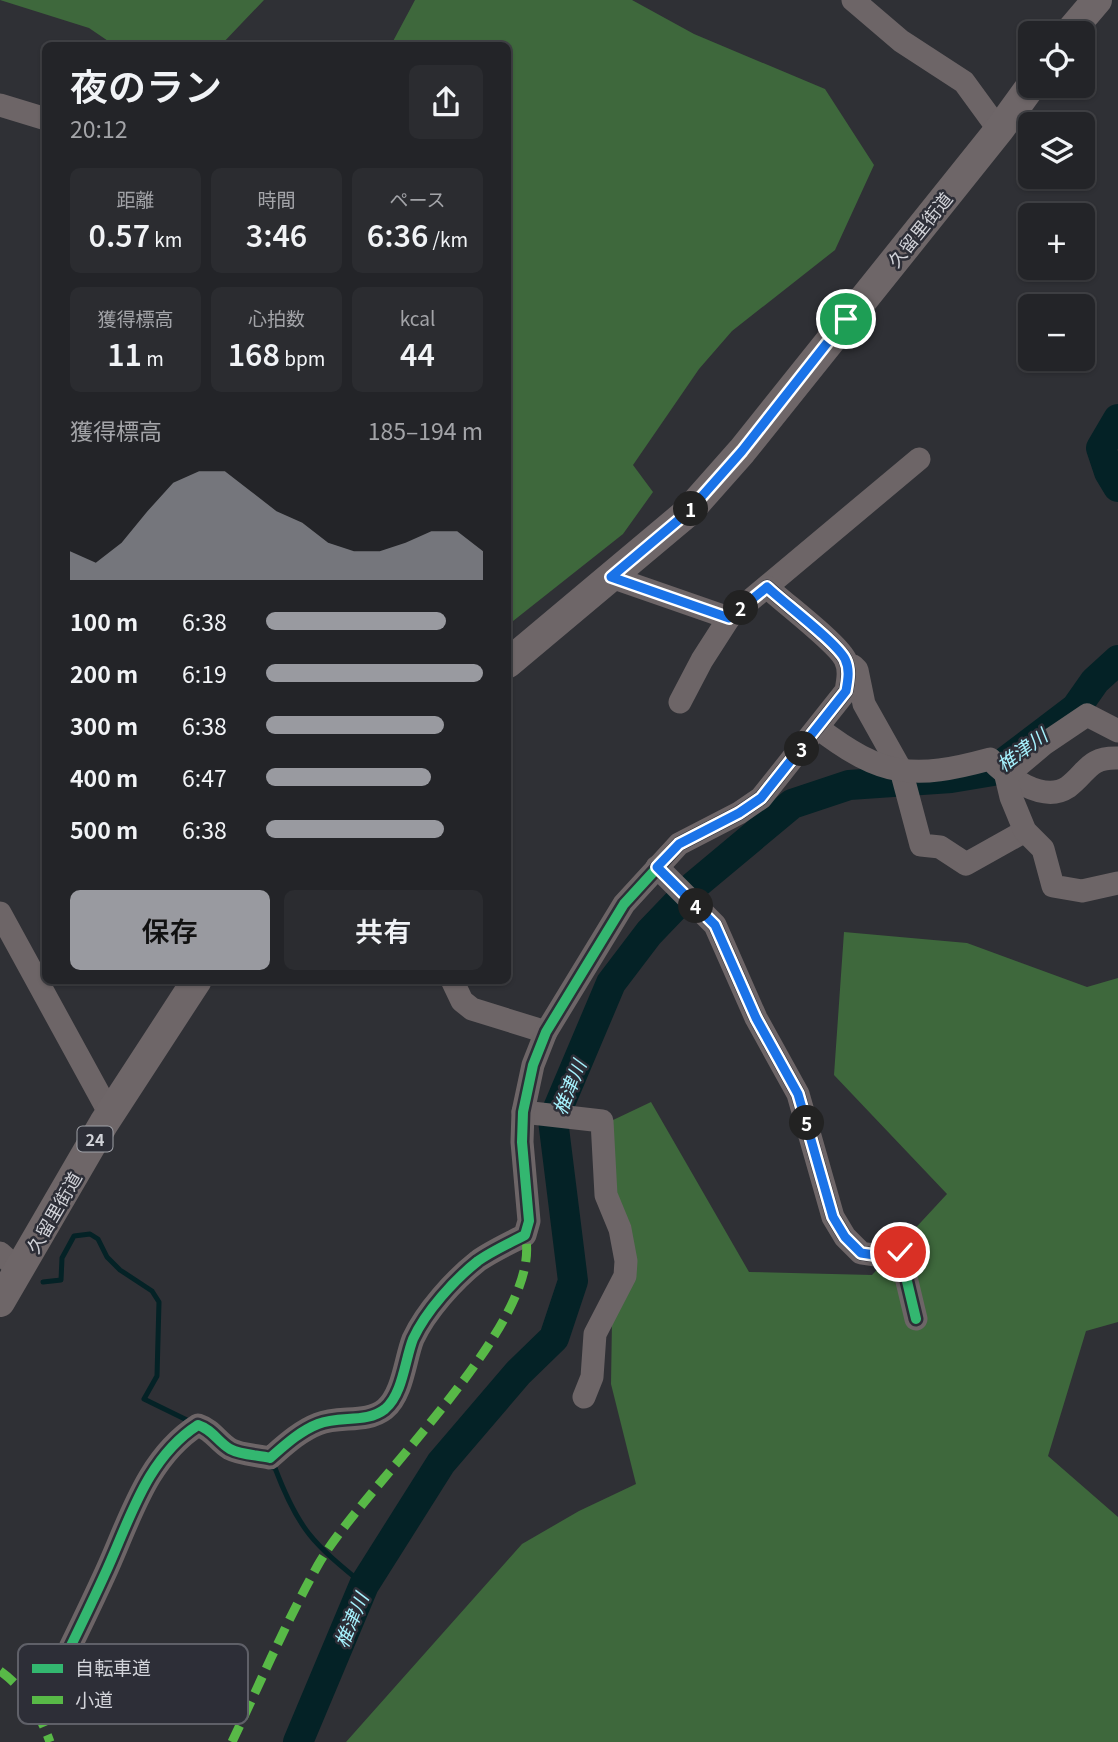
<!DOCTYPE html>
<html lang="ja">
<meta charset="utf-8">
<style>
:root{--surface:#232428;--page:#2b2c30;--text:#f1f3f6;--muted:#a3a4a8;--line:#404145;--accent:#999aa0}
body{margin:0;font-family:Georgia,"Noto Sans JP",serif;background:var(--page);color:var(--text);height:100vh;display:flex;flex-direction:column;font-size:26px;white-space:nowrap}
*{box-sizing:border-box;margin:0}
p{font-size:23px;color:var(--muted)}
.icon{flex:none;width:38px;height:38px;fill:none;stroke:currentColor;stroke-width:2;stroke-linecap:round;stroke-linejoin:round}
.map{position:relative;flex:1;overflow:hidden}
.details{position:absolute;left:42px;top:42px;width:469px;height:942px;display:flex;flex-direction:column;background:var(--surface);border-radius:10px;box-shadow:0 2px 5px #0004,0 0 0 2px var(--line)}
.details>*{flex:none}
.tools{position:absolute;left:1018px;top:21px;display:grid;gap:14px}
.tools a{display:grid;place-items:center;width:77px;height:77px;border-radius:10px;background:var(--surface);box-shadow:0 2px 5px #0004,0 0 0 2px var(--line);font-size:35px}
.pin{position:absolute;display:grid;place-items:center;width:60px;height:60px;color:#fff;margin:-30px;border:4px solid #fff;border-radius:50%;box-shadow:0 2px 7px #0007}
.km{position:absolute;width:35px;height:35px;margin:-18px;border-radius:50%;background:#222;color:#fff;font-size:19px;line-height:35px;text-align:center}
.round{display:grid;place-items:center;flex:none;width:74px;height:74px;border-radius:10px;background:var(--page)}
.head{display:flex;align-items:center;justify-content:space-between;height:119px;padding:0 28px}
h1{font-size:38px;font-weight:600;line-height:52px}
.figures{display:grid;grid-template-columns:repeat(3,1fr);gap:10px;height:119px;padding:7px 28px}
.figures div{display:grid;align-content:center;border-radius:10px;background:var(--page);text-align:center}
.figures b{font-size:30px;font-weight:600}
.figures small{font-size:19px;font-weight:400}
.figures p{font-size:19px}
.chart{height:196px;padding:14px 28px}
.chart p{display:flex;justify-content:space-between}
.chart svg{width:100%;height:126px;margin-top:7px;fill:var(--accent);opacity:.7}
.cta{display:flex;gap:14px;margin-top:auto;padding:14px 28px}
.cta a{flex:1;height:80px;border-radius:10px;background:var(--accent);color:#111;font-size:28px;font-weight:600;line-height:80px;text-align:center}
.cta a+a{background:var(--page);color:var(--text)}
ul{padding:0 28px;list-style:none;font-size:23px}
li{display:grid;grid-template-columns:112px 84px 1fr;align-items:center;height:52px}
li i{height:18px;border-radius:9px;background:var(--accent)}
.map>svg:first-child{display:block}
</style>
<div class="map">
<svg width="1118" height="1742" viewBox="0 0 1118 1742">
<rect width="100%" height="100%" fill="#2f3035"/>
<g fill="#3e683c">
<polygon points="0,0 264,0 220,46 114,45 89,28"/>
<polygon points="415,0 632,0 694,34 825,89 874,165 835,250 732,331 699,369 633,465 653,492 623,534 508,625 508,46 391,45"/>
<polygon points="844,932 967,943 1087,987 1118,978 1118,1322 1086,1331 1048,1456 1118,1517 1118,1742 346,1742 522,1544 579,1511 636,1484 611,1384 612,1320 633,1279 610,1185 611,1121 651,1102 749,1272 872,1275 947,1194 834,1075"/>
</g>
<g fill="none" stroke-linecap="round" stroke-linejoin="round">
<g stroke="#042226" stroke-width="5">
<polyline points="43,1282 61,1280 62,1258 74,1236 90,1234 98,1239 107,1257 120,1270 152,1291 159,1302 157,1376 144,1399 193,1423"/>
<path d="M 270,1467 L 275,1468 C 299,1531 313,1543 364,1585"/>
</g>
<g stroke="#042226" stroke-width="30">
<polyline points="1118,419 1101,448 1109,472 1118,487"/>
<polyline points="298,1742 364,1585 441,1463 518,1373 554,1338 573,1281 553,1120 611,983 649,933 695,885 792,804 849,785 951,778 993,771 1076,708 1095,681 1118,660"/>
</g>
<g stroke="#6d6567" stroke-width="23">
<polyline points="853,0 901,41 964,82 999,130"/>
<polyline points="0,105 46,119"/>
<polyline points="611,577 729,618"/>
<polyline points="853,666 857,670 864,704 901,770 921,845 940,847 966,864 1025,831"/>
<polyline points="680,702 702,660 729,618 919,459"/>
<path d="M 818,728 C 882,777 913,780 990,759 C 1006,776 1043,804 1068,787 C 1088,772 1088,757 1118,758"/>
<polyline points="1118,731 1087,715 1044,744 1006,776 1011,797 1025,831 1043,849 1053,886 1082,891 1118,883"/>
<polyline points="657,867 715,925 756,1018 798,1094 833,1217 845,1237 861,1253 881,1256 900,1252 916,1319"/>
<polyline points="0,913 110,1114"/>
<polyline points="452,980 462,1001 472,1009 546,1032"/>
<polyline points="523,1112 602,1121 606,1195 620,1229 626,1261 625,1276 595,1334 592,1377 584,1397"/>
<polyline points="0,1253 19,1270"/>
<path d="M 39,1711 C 61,1666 83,1622 104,1576 C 129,1523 145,1459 198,1425 C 213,1430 217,1441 230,1449 C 241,1455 258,1455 270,1458 C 285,1445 300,1431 318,1424 C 340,1415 366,1424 385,1409 C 403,1394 405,1359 413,1339 C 426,1311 454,1280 478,1261 C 492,1251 510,1243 525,1235 L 529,1221 L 522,1142 L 523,1112 L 533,1065 L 546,1032 L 624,904 L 679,844 L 739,813 L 761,798 L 846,691 C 848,680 850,669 845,659 C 836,642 784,603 767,587"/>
</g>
<g stroke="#6e6668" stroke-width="30">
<polyline points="1069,33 1097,0"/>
<polyline points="508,663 688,512 742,451 999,130 1031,86"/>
<polyline points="0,1302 104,1123 197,980"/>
</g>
<g stroke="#58b947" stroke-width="9" stroke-dasharray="18 9" stroke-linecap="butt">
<path d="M 0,1671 C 26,1690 39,1712 50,1742"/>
<path d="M 232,1742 C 260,1683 286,1622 318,1565 C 362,1487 546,1322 525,1235"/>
</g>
<defs>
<g id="cycleway">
<polyline points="657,867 715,925 756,1018 798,1094 833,1217 845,1237 861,1253 881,1256 900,1252 916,1319"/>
<path d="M 39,1711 C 61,1666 83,1622 104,1576 C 129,1523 145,1459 198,1425 C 213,1430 217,1441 230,1449 C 241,1455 258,1455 270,1458 C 285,1445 300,1431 318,1424 C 340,1415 366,1424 385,1409 C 403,1394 405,1359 413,1339 C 426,1311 454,1280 478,1261 C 492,1251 510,1243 525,1235 L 529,1221 L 522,1142 L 523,1112 L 533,1065 L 546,1032 L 624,904 L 679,844 L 739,813 L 761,798 L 846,691 C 848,680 850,669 845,659 C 836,642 784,603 767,587"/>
</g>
</defs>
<use href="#cycleway" stroke="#2d2e37" stroke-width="15"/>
<use href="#cycleway" stroke="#33b770" stroke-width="10"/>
</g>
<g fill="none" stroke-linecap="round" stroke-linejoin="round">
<defs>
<path id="route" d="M 846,319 L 742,451 L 688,512 L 611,577 L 729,618 L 767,587 C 784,603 836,642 845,659 C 850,669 848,680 846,691 L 761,798 L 739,813 L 679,844 L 657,867 L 715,925 L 756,1018 L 798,1094 L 833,1217 L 845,1237 L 861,1253 L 881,1256 L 900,1252"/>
</defs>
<use href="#route" stroke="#fff" stroke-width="14"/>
<use href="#route" stroke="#1a73e8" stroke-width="9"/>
</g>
<g text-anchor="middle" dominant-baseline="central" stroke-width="5" stroke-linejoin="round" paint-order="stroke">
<rect fill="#2d2e37" stroke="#a0a2a8" stroke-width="2" x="77.5" y="1126.5" width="35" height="25" rx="5"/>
<g font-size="16" font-weight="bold" fill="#d2d3d9">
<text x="95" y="1139">24</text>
</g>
<g font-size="18" fill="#d2d3d9" stroke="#2d2e37">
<text transform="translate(919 229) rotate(-51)">久留里街道</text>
<text transform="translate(53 1212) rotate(-60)">久留里街道</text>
</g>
<g font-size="19" font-style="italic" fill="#a6f2fe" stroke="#2d2e37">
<text transform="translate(1021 749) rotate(-36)">椎津川</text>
<text transform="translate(568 1087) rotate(-68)">椎津川</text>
<text transform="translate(350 1620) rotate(-67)">椎津川</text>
</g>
</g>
<rect x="18" y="1644" width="230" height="80" rx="10" fill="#2d2e37" stroke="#5f6068" stroke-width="2"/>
<rect x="32" y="1664" width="31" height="9" fill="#33b770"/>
<rect x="32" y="1696" width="31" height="8" fill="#58b947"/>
<g font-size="19" fill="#d2d3d9">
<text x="75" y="1675">自転車道</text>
<text x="75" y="1707">小道</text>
</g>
</svg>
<div class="tools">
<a><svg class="icon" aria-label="locate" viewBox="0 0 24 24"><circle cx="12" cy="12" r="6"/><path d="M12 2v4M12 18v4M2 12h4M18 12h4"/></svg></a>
<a><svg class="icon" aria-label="layers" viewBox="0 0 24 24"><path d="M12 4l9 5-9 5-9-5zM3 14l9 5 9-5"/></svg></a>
<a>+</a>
<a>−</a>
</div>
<div class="pin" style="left:846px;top:319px;background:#1e9e55"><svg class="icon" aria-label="arrive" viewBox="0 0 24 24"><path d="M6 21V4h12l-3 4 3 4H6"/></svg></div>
<div class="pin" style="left:900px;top:1252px;background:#d93025"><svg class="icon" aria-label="check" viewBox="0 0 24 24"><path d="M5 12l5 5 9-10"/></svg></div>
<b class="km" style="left:691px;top:509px">1</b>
<b class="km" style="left:741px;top:608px">2</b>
<b class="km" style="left:802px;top:749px">3</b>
<b class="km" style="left:696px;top:906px">4</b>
<b class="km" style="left:807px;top:1123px">5</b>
<section class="details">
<div class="head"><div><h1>夜のラン</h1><p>20:12</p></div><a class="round"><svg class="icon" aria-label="share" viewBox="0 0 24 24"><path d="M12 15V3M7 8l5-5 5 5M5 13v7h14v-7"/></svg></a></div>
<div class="figures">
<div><p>距離</p><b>0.57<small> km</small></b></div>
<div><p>時間</p><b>3:46</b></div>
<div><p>ペース</p><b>6:36<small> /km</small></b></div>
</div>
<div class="figures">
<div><p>獲得標高</p><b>11<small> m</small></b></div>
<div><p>心拍数</p><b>168<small> bpm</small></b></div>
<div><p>kcal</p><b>44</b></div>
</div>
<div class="chart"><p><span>獲得標高</span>185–194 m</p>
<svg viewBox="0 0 160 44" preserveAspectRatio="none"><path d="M0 44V34L10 38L20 31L30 20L40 10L50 6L60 6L70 13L80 20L90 24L100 31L110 34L120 34L130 31L140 27L150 27L160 34V44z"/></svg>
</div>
<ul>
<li><b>100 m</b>6:38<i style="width:83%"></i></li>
<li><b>200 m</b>6:19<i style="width:100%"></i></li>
<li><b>300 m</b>6:38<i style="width:82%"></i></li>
<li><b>400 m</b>6:47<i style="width:76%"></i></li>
<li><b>500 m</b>6:38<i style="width:82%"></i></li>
</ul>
<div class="cta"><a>保存</a><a>共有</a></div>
</section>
</div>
